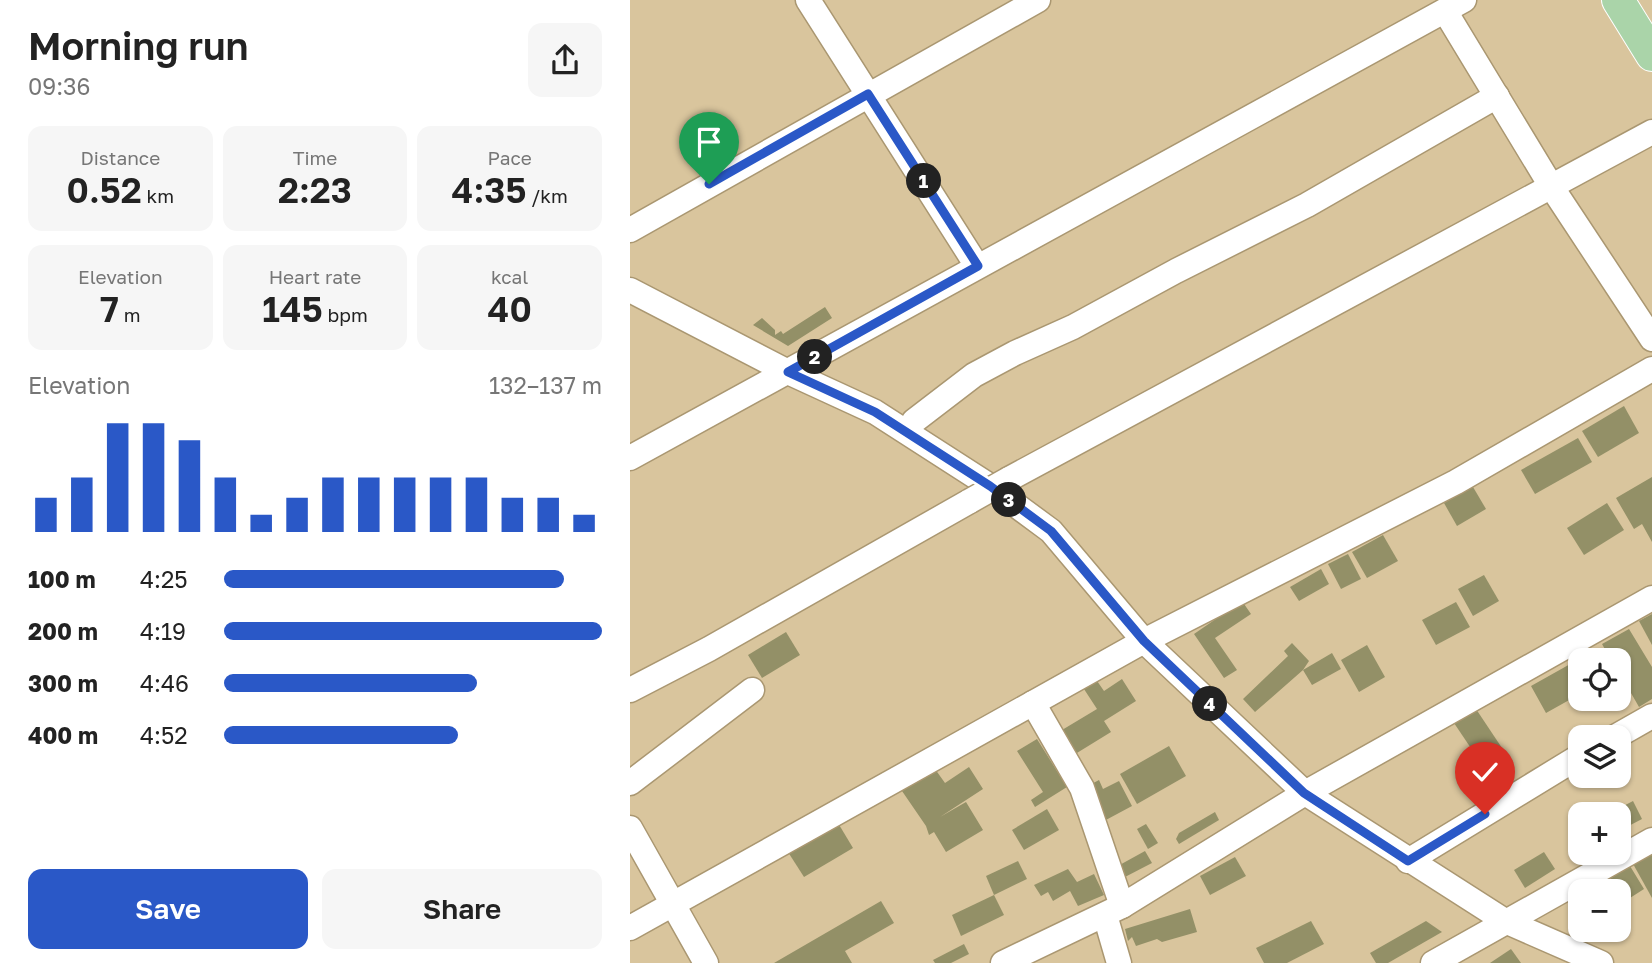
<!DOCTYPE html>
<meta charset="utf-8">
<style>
:root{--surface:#fff;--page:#f6f6f6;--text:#222;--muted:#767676;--accent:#2a58c7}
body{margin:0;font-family:"Golos Text",sans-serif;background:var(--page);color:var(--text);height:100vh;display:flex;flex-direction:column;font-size:26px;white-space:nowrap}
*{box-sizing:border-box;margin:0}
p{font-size:23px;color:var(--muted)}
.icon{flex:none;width:38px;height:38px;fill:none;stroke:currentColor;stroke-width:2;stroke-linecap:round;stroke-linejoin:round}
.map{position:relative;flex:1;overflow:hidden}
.sheet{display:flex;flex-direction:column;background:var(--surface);width:630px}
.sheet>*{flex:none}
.tools{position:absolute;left:938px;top:648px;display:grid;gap:14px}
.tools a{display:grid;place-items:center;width:63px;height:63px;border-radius:14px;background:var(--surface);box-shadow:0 2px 5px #0004;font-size:35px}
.pin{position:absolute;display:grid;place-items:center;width:60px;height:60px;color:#fff;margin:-72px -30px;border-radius:50% 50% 50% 0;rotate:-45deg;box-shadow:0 0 7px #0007}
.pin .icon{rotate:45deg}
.km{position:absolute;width:35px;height:35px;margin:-18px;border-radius:50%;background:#222;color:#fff;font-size:19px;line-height:35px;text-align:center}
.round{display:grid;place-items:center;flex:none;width:74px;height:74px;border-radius:14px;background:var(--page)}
.overview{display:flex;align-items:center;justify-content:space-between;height:119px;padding:0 28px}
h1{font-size:38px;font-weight:600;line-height:52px}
.stats{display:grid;grid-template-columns:repeat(3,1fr);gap:10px;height:119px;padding:7px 28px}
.stats div{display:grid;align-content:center;border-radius:14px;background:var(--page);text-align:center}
.stats b{font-size:35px;font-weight:600}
.stats small{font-size:19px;font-weight:400}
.stats p{font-size:19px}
.chart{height:196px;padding:14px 28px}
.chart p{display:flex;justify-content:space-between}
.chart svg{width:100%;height:126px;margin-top:7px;stroke:var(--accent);stroke-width:6}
.primary-button{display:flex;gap:14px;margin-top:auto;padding:14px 28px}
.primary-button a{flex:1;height:80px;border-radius:14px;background:var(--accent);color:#fff;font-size:28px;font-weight:600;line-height:80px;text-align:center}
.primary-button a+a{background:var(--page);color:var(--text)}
ul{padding:0 28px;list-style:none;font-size:23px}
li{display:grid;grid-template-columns:112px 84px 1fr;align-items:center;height:52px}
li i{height:18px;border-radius:9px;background:var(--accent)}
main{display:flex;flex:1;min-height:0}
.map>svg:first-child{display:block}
</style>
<main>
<section class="sheet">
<div class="overview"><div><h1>Morning run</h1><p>09:36</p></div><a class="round"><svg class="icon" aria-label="share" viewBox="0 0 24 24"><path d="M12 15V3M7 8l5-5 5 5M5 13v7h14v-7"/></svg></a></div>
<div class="stats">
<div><p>Distance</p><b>0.52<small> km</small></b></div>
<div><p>Time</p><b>2:23</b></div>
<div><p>Pace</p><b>4:35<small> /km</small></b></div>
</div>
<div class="stats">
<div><p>Elevation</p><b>7<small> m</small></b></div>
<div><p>Heart rate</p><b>145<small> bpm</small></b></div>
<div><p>kcal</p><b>40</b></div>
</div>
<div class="chart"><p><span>Elevation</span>132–137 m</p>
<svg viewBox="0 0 160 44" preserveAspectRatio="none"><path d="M5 44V32M15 44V25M25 44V6M35 44V6M45 44V12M55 44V25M65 44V38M75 44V32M85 44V25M95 44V25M105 44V25M115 44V25M125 44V25M135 44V32M145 44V32M155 44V38"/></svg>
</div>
<ul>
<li><b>100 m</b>4:25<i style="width:90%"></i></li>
<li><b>200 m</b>4:19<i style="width:100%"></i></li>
<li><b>300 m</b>4:46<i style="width:67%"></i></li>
<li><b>400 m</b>4:52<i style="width:62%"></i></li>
</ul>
<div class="primary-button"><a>Save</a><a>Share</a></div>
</section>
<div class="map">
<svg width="1022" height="963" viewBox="0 0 1022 963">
<rect width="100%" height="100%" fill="#d9c59d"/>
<g fill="#939067">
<polygon points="195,307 202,318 158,346 123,325 132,318 145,330 145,335 151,331 153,334"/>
<polygon points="994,406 1009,433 968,457 952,431"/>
<polygon points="948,438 962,462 905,494 891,470"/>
<polygon points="1022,477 1022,542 1012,524 1004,529 986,498"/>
<polygon points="843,487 856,509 827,526 814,503"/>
<polygon points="977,503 994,530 954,555 937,528"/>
<polygon points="753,535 768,561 737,578 722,552"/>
<polygon points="718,554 731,579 711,589 698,564"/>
<polygon points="691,569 699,584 669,601 660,587"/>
<polygon points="854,575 869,601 843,616 828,589"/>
<polygon points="612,601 621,614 585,638 607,670 594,678 564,634"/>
<polygon points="826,602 840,627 806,645 792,620"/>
<polygon points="1022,614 1022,645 1009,621"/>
<polygon points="999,629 1022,667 1022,699 1009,707 989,672 989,660 981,660 972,644"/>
<polygon points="156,632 170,655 132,678 118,655"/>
<polygon points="662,643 679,661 673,670 625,712 613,699 658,656 654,651"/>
<polygon points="737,645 755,677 729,692 711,660"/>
<polygon points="967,649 973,660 950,660 950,694 916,713 901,686"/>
<polygon points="702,653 711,669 682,685 673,670"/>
<polygon points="465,678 474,691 492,679 506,701 474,721 481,732 442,756 427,733 467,709 452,686"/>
<polygon points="846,709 880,760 859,775 824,723"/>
<polygon points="407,739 437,787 405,807 401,800 413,792 387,751"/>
<polygon points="539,746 556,776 507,804 490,774"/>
<polygon points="339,767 353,789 310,817 336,802 353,830 316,852 304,832 299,835 296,826 272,791 305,769 315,783"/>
<polygon points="469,780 473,789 489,781 502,806 474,821 456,787"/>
<polygon points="1003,801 1012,819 989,831 989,814 978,814"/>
<polygon points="417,809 429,830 394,850 382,830"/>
<polygon points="585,812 589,820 549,844 546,839 549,833"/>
<polygon points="208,823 223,848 174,877 158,852"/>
<polygon points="516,824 528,843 518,849 507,829"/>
<polygon points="515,851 522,863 493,878 486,867"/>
<polygon points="1022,851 1022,898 1002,862"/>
<polygon points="914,852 925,869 895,888 884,870"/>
<polygon points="605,857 616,876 580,895 570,876"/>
<polygon points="388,861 397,879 364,895 356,876"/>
<polygon points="1000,866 1014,889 989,905 989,891 961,891"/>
<polygon points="438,869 447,882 464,874 474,895 448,906 440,891 423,901 418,892 411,896 404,885"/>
<polygon points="364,895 374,915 331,936 322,915"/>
<polygon points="251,901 264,923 215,951 222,963 144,963"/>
<polygon points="560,909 567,932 532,942 527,939 506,946 502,937 498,941 495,929"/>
<polygon points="681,921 694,944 657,963 634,963 626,948"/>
<polygon points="796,921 812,932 758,963 746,963 740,953"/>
<polygon points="334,944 339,954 321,963 305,963 303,960"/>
<polygon points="881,949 891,963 860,963"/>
</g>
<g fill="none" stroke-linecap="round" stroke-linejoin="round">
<defs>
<g id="minor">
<polyline points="178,0 347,266"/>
<polyline points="815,11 921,186 1022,339"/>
<polyline points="0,230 408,0"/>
<polyline points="0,290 158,372 245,412 360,486 421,531 514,641 675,793 875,921 971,963"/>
<polyline points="284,421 344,375 385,353 443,327 546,271 677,205 867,96"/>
<polyline points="0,458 834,0"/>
<polyline points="379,479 1022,132"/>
<polyline points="0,690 79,649 340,501"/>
<polyline points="403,703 452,788 492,906"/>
<polyline points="985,737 1022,716"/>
<polyline points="0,783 122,690"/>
<polyline points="0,828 76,963"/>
<polyline points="778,861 950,756"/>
<polyline points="475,915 489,963"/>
<polyline points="0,928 514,641 826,482 1022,369"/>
<polyline points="373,963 492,906 675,793 1022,598"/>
<polyline points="803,963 1022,840"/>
</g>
<polyline id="major" points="988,0 1022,55"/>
</defs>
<use href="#minor" stroke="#aa9771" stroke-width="27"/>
<use href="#major" stroke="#fff" stroke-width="34"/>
<use href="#minor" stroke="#fff" stroke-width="24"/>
<use href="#major" stroke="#aad4a9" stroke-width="32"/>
<defs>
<polyline id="minor-bridge" points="340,501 379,479"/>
</defs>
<use href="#minor-bridge" stroke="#aa9771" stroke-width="27" stroke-linecap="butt"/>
<use href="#minor-bridge" stroke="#fff" stroke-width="24"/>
</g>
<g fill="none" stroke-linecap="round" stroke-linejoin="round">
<defs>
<polyline id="route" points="79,184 238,94 348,266 158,372 245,412 360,486 421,531 514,641 674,793 778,861 855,814"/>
</defs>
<use href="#route" stroke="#fff" stroke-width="14"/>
<use href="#route" stroke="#2a58c7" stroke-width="9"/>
</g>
</svg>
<div class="tools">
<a><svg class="icon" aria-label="locate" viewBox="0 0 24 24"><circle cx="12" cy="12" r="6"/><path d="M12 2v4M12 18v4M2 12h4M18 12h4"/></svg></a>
<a><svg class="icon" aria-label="layers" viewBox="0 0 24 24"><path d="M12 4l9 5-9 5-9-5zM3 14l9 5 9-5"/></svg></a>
<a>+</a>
<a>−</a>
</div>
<div class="pin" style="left:79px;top:184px;background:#1e9e55"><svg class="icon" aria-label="arrive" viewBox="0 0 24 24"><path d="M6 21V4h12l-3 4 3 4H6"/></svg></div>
<div class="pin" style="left:855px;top:814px;background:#d93025"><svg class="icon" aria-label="check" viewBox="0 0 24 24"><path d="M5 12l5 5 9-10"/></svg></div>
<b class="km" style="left:294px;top:181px">1</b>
<b class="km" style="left:185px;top:357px">2</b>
<b class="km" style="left:379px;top:500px">3</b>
<b class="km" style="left:580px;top:704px">4</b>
</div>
</main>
